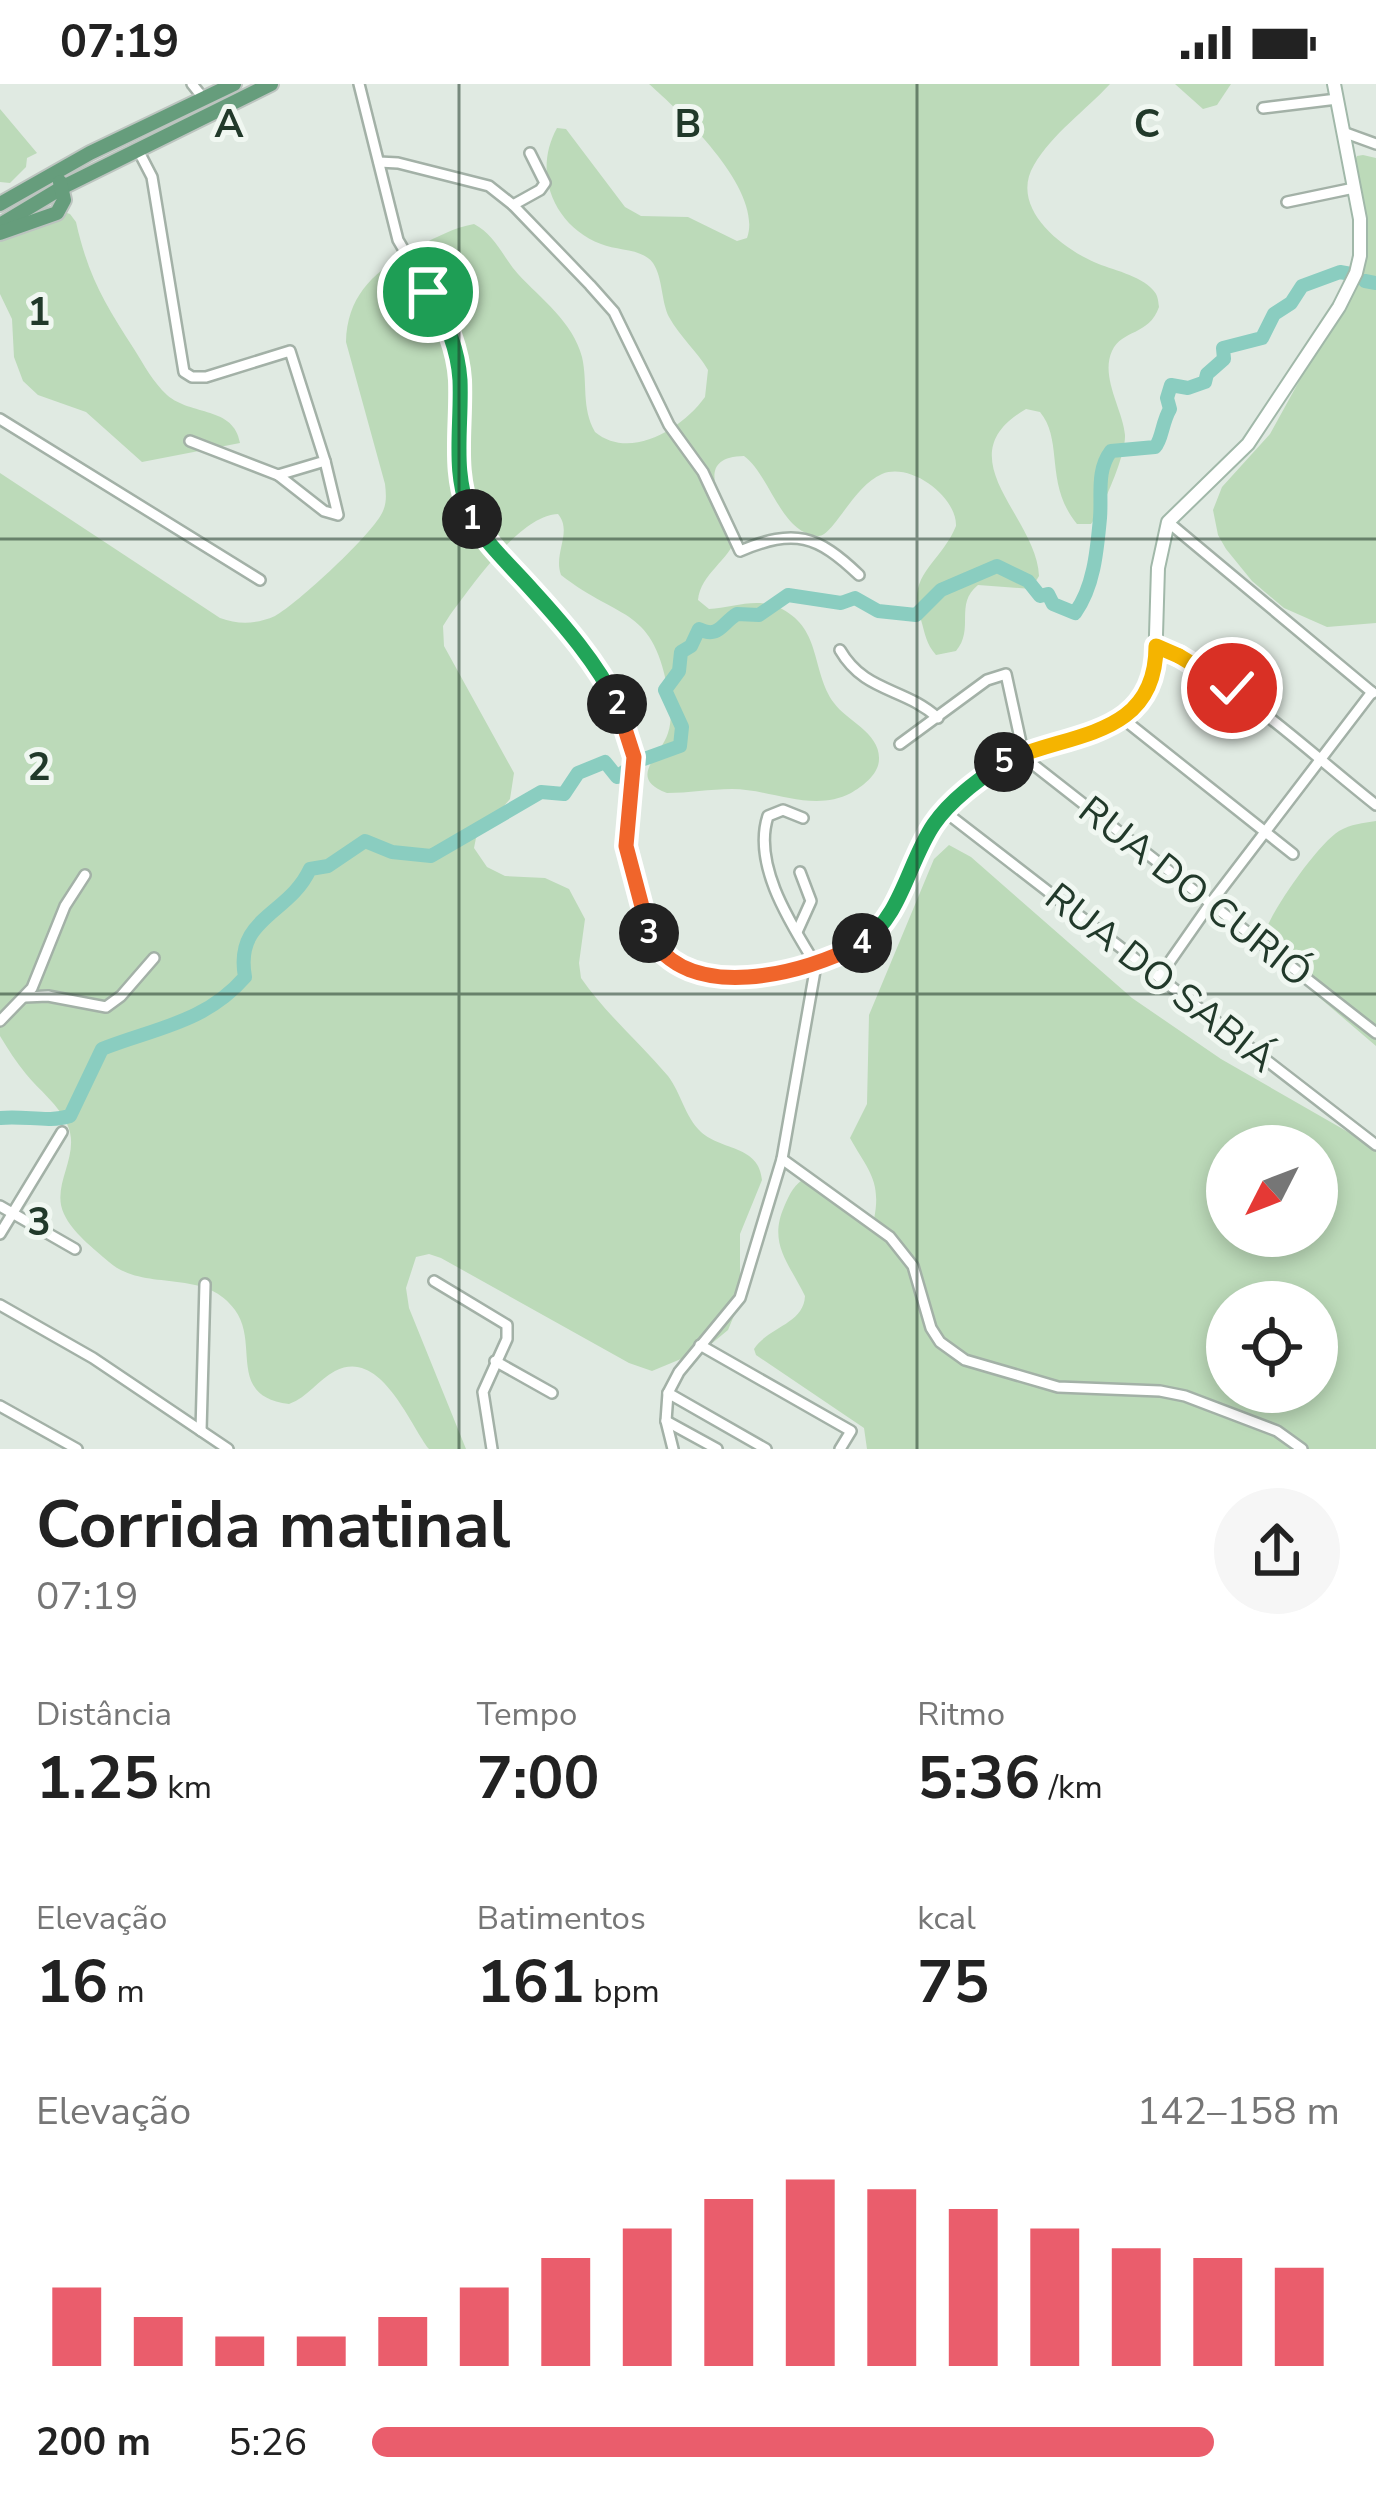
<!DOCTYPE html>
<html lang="pt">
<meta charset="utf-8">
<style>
:root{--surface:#fff;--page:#f6f6f6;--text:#222;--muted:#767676;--accent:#ea5d6c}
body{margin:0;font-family:"Nunito Sans",sans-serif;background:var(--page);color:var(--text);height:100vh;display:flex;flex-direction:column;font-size:45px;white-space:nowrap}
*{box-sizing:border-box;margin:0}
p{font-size:39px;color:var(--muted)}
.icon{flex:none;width:66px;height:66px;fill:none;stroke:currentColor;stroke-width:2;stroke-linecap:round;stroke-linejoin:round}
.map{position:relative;height:1365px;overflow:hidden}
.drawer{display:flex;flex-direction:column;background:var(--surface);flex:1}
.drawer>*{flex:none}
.needle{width:78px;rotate:228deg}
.buttons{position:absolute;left:1206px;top:1041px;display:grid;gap:24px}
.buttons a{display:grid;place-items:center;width:132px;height:132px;border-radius:50%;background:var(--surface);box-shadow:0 6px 18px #0003;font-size:60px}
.pin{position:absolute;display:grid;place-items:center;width:102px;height:102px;color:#fff;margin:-51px;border:6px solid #fff;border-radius:50%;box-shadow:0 3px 12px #0007}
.km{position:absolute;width:60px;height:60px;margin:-30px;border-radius:50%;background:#222;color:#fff;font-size:33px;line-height:60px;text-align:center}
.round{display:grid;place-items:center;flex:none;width:126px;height:126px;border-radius:63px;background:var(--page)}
.overview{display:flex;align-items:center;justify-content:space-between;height:204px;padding:0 36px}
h1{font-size:66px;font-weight:700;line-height:90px}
.stats{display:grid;grid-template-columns:repeat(3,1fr);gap:18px;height:204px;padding:12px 36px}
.stats div{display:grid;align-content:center}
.stats b{font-size:60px;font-weight:700}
.stats small{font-size:33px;font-weight:400}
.stats p{font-size:33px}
.chart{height:336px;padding:24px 36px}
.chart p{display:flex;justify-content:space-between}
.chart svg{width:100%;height:216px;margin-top:12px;stroke:var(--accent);stroke-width:6}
ul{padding:0 36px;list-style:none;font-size:39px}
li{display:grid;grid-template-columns:192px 144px 1fr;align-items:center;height:90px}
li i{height:30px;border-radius:15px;background:var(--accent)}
.status{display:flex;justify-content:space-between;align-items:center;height:84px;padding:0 60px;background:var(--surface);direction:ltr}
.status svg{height:33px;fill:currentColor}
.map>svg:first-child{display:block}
</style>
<div class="status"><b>07:19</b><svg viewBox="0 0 49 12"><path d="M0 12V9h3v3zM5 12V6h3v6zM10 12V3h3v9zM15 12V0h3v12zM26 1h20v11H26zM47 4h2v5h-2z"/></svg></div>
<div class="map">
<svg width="1376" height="1365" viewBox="0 0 1376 1365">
<rect width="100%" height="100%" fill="#e0eae2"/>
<g fill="#bcdab9" fill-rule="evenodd">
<path d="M 649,0 L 1110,0 C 1086,26 1052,50 1034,81 C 1009,123 1060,163 1094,178 C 1112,186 1140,191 1153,206 C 1158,211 1158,216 1159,223 C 1149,252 1122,245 1112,267 C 1100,293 1123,326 1125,351 C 1126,371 1103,424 1091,440 L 1077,440 C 1044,400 1064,357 1040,328 L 1026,325 C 943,373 1037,432 1039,492 L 1031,505 L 978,501 C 954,520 975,545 956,567 L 936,571 C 926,560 925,549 921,536 C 905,490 940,481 956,442 C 957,413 911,378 882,390 C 853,402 833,453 818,452 C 781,450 770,391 744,372 C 686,373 730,428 737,452 C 728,478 701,489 698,516 L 709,525 C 733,524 758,512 782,525 C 822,546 811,587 834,619 C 847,637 880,649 879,675 C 879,690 863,702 851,709 C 813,729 771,705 732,705 C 710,705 688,709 667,709 C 626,694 661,672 668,649 C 672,637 671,624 669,612 C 654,521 621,538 561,491 C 553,469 573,448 558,430 C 520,431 472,502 450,531 L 443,542 L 444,562 L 514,689 L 510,715 L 476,754 L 474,764 L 487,783 L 505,792 L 545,794 L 569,805 L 585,835 L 579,879 L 581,894 C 606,930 640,959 668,992 C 681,1009 685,1033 701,1048 C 722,1067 759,1061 762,1096 L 740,1150 L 740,1217 L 728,1246 L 705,1265 L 652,1287 L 629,1279 L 441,1174 L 429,1170 L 416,1173 L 406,1204 L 409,1224 L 466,1365 L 429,1365 C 409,1339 380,1263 335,1287 C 318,1296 308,1313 289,1320 C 226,1312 260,1260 235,1226 C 205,1183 144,1209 109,1178 C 94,1165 72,1148 64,1130 C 50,1101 82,1071 67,1040 C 59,1021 39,1006 26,990 C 16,978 8,965 0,952 L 0,389 L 220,534 C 239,541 257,540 275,532 C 296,521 375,448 383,427 C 387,418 386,409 385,400 L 346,258 C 347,208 379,184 419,162 C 437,153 453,144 474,140 C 495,151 503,173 518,190 C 541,215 573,238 582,273 C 588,299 581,323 595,348 C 630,377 682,345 705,313 L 708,286 C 697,267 680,253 669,233 C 661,217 663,194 653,179 C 642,164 617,167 601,160 C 554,142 532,89 557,44 L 566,45 L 625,123 L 641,132 L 688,133 L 737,157 L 747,154 C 764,107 682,29 649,0 Z"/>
<polygon points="1175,0 1231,0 1217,21 1203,25"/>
<polygon points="0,25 37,69 27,74 26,83 10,99 0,98"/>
<polygon points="1363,71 1376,74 1376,539 1327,543 1284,524 1252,497 1226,465 1218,451 1213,426 1222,403 1270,350 1357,192 1353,81 1357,72"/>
<path d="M 58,126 L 70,130 L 76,138 C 88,192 105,220 134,265 C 144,281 153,298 167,311 C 191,332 234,322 240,359 L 142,378 L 86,328 L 38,311 L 23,297 L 14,273 L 12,235 L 0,210 L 0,151 Z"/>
<path d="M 1376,737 L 1376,962 L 1279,879 L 1263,854 C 1269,829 1318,760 1339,747 C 1351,740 1363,739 1376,737 Z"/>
<path d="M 949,761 L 971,773 L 1132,914 L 1221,975 L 1376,1064 L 1376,1365 L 867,1365 L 864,1344 L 756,1271 L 754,1265 C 768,1243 804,1240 805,1212 C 789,1179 768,1160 784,1123 C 790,1109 794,1100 807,1093 L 866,1135 L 874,1135 C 882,1096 867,1085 850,1054 L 867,1020 L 869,931 L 934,775 ZM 1227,1062 L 1317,1062 L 1317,1152 L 1227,1152 ZM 1227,1218 L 1317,1218 L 1317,1308 L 1227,1308 Z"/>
</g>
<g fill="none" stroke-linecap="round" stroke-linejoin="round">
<g stroke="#8acdc0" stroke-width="14">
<polyline points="1365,197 1376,199"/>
<path d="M 644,675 L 680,662 L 682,643 L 665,606 L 679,587 L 681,568 L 691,562 L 699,545 C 719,555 722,539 737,530 L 759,531 L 788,511 L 841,519 L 855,514 L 878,527 L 916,531 L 941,506 L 997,482 L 1028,497 L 1040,512 L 1048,510 L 1053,520 L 1075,529 C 1094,503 1097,466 1100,434 C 1102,411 1096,387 1111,367 L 1155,363 C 1162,356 1162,338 1170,325 L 1167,314 L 1171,301 L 1188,304 L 1205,298 L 1207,290 L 1224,275 L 1223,264 L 1262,254 L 1274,230 L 1291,219 L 1302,202 L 1340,188 L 1351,190"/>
<path d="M 0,1034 C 24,1031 48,1039 70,1032 L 102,965 C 155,944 205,939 245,893 C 234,833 289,831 310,785 L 328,782 L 365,757 L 392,768 L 431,772 L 541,708 L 564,710 L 578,689 L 605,678 L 617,693 L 628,685"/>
</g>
<defs>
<g id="street">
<polyline points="192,0 204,15"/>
<polyline points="359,0 398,156 441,229 453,261 460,294 456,355 460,397 469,430 493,466 561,540 614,615 634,673 626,739 629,781 650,850 668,875 701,890 752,892 816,881 860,860 883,841 924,756 944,727 1002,679 1039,663 1108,645 1141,613 1155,584"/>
<polyline points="1263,24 1337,15"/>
<polyline points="1343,48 1376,60"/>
<polyline points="138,66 152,93 184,288 192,293 206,293 290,267 325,377 278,391 190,357"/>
<path d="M 379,78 L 398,79 L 489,102 L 513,121 L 590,201 L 614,228 L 669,341 L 703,388 L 740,467 C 795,444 817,451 859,491"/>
<polyline points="1287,118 1354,104"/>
<polyline points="513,121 540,106 545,99 530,69"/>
<polyline points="0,335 260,496"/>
<polyline points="278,391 324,427 338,431 325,377"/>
<polyline points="1168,438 1373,609"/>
<path d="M 1156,562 C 1239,599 1305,665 1376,721"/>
<path d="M 840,566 C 865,609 904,603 938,634"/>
<polyline points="1122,634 1293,770"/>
<polyline points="900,660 987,596 1006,590 1023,668 1030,678 1376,949"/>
<polyline points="944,727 1376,1061"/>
<path d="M 803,734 L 783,726 L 768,732 C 752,781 791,840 816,881"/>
<polyline points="797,848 811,817 800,788"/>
<polyline points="1159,893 1210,820 1372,608"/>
<polyline points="25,913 48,912 106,923 121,912 154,874"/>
<polyline points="0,937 32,904 65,822 85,791"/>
<polyline points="782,1075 890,1153 913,1182 931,1244 940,1258 965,1276 1058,1303 1160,1307 1185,1312 1277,1347 1302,1365"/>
<polyline points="0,1122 75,1165"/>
<polyline points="0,1150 62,1048"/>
<polyline points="434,1197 507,1241 507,1255 483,1308 492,1365"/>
<polyline points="0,1221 93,1274 228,1365"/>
<polyline points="700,1261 851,1347 840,1365"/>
<polyline points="495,1277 552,1309"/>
<polyline points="668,1309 766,1365"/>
<polyline points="0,1322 77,1365"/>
<polyline points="666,1337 717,1365"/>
<polyline points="201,1347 205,1200"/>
<polyline points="673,1365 666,1337 668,1309 679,1288 740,1214 782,1075 816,881"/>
</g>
<polyline id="secondary" points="1155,584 1158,484 1168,438 1248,360 1339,223 1356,189 1360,172 1360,135 1334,0"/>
<g id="primary">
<polyline points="0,120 90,69 234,0"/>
<polyline points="0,141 63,103 271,0"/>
<polyline points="0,149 57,129 64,116 60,98"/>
</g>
</defs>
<use href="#street" stroke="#a3b1a7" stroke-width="14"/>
<use href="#secondary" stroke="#a1b8a9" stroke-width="16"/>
<use href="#primary" stroke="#bcc4bf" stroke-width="18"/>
<use href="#street" stroke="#fff" stroke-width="9"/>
<use href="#secondary" stroke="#fff" stroke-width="12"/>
<use href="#primary" stroke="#669d7c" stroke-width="14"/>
</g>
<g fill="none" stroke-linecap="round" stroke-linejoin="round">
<defs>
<path id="split-1" d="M 428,208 C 445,234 458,265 460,296 C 462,345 451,389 472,435"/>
<path id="split-2" d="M 472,435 C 489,463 512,483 533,507 C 564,541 597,579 617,620"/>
<polyline id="split-3" points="617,620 634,673 626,762 649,849"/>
<path id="split-4" d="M 649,849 C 685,922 806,890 862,859"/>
<path id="split-5" d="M 862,859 C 902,832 908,778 934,740 C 951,715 980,695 1004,678"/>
<path id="split-6" d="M 1004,678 C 1066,648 1156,656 1156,562 L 1179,572"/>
<polyline id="split-7" points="1179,572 1232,604"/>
</defs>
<use href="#split-1" stroke="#fff" stroke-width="24"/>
<use href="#split-2" stroke="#fff" stroke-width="24"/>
<use href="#split-3" stroke="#fff" stroke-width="24"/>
<use href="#split-4" stroke="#fff" stroke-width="24"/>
<use href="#split-5" stroke="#fff" stroke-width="24"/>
<use href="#split-6" stroke="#fff" stroke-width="24"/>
<use href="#split-7" stroke="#fff" stroke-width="24"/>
<use href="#split-1" stroke="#22a559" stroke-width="15"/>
<use href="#split-2" stroke="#22a559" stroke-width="15"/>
<use href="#split-3" stroke="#f0652b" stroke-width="15"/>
<use href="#split-4" stroke="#f0652b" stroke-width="15"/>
<use href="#split-5" stroke="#22a559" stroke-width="15"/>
<use href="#split-6" stroke="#f5b400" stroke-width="15"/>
<use href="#split-7" stroke="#f5b400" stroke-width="15"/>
</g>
<path fill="none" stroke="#21392a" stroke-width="3" stroke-opacity="0.55" d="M 459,0 L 459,1365M 917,0 L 917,1365M 0,455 L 1376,455M 0,910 L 1376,910"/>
<g text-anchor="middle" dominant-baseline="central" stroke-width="10" stroke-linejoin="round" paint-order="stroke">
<g font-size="39" fill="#21392a" stroke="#f0f7f1">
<text transform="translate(1195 808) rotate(38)">RUA DO CURIÓ</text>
<text transform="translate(1160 894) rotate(38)">RUA DO SABIÁ</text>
</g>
</g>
<g font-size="39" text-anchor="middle" font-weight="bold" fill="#21392a" stroke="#f0f7f1" stroke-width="10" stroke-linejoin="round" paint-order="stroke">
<text x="229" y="53">A</text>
<text x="688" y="53">B</text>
<text x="1147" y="53">C</text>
<text x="39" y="241">1</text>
<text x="39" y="696">2</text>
<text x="39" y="1151">3</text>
</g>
</svg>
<div class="buttons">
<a><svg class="needle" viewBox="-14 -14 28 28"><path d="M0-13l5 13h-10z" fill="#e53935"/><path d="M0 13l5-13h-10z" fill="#767676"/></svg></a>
<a><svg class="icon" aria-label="locate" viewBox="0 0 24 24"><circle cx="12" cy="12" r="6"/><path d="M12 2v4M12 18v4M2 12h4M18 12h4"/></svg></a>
</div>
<div class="pin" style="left:428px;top:208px;background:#1e9e55"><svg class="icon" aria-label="arrive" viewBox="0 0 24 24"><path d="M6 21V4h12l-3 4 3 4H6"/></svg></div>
<div class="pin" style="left:1232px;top:604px;background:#d93025"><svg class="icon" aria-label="check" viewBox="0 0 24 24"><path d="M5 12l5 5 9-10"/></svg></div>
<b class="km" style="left:472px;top:435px">1</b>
<b class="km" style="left:617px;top:620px">2</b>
<b class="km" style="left:649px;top:849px">3</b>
<b class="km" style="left:862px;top:859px">4</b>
<b class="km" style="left:1004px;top:678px">5</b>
</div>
<section class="drawer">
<div class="overview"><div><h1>Corrida matinal</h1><p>07:19</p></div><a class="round"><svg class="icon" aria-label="share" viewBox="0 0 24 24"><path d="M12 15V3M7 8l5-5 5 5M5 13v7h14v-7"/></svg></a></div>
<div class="stats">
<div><p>Distância</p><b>1.25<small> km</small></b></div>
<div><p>Tempo</p><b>7:00</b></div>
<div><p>Ritmo</p><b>5:36<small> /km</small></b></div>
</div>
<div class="stats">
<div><p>Elevação</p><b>16<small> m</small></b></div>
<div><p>Batimentos</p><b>161<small> bpm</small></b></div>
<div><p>kcal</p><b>75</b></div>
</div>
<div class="chart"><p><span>Elevação</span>142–158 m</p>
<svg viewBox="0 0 160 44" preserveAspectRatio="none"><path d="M5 44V28M15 44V34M25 44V38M35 44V38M45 44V34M55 44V28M65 44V22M75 44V16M85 44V10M95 44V6M105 44V8M115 44V12M125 44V16M135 44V20M145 44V22M155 44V24"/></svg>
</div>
<ul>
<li><b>200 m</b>5:26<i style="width:87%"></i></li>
</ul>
</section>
